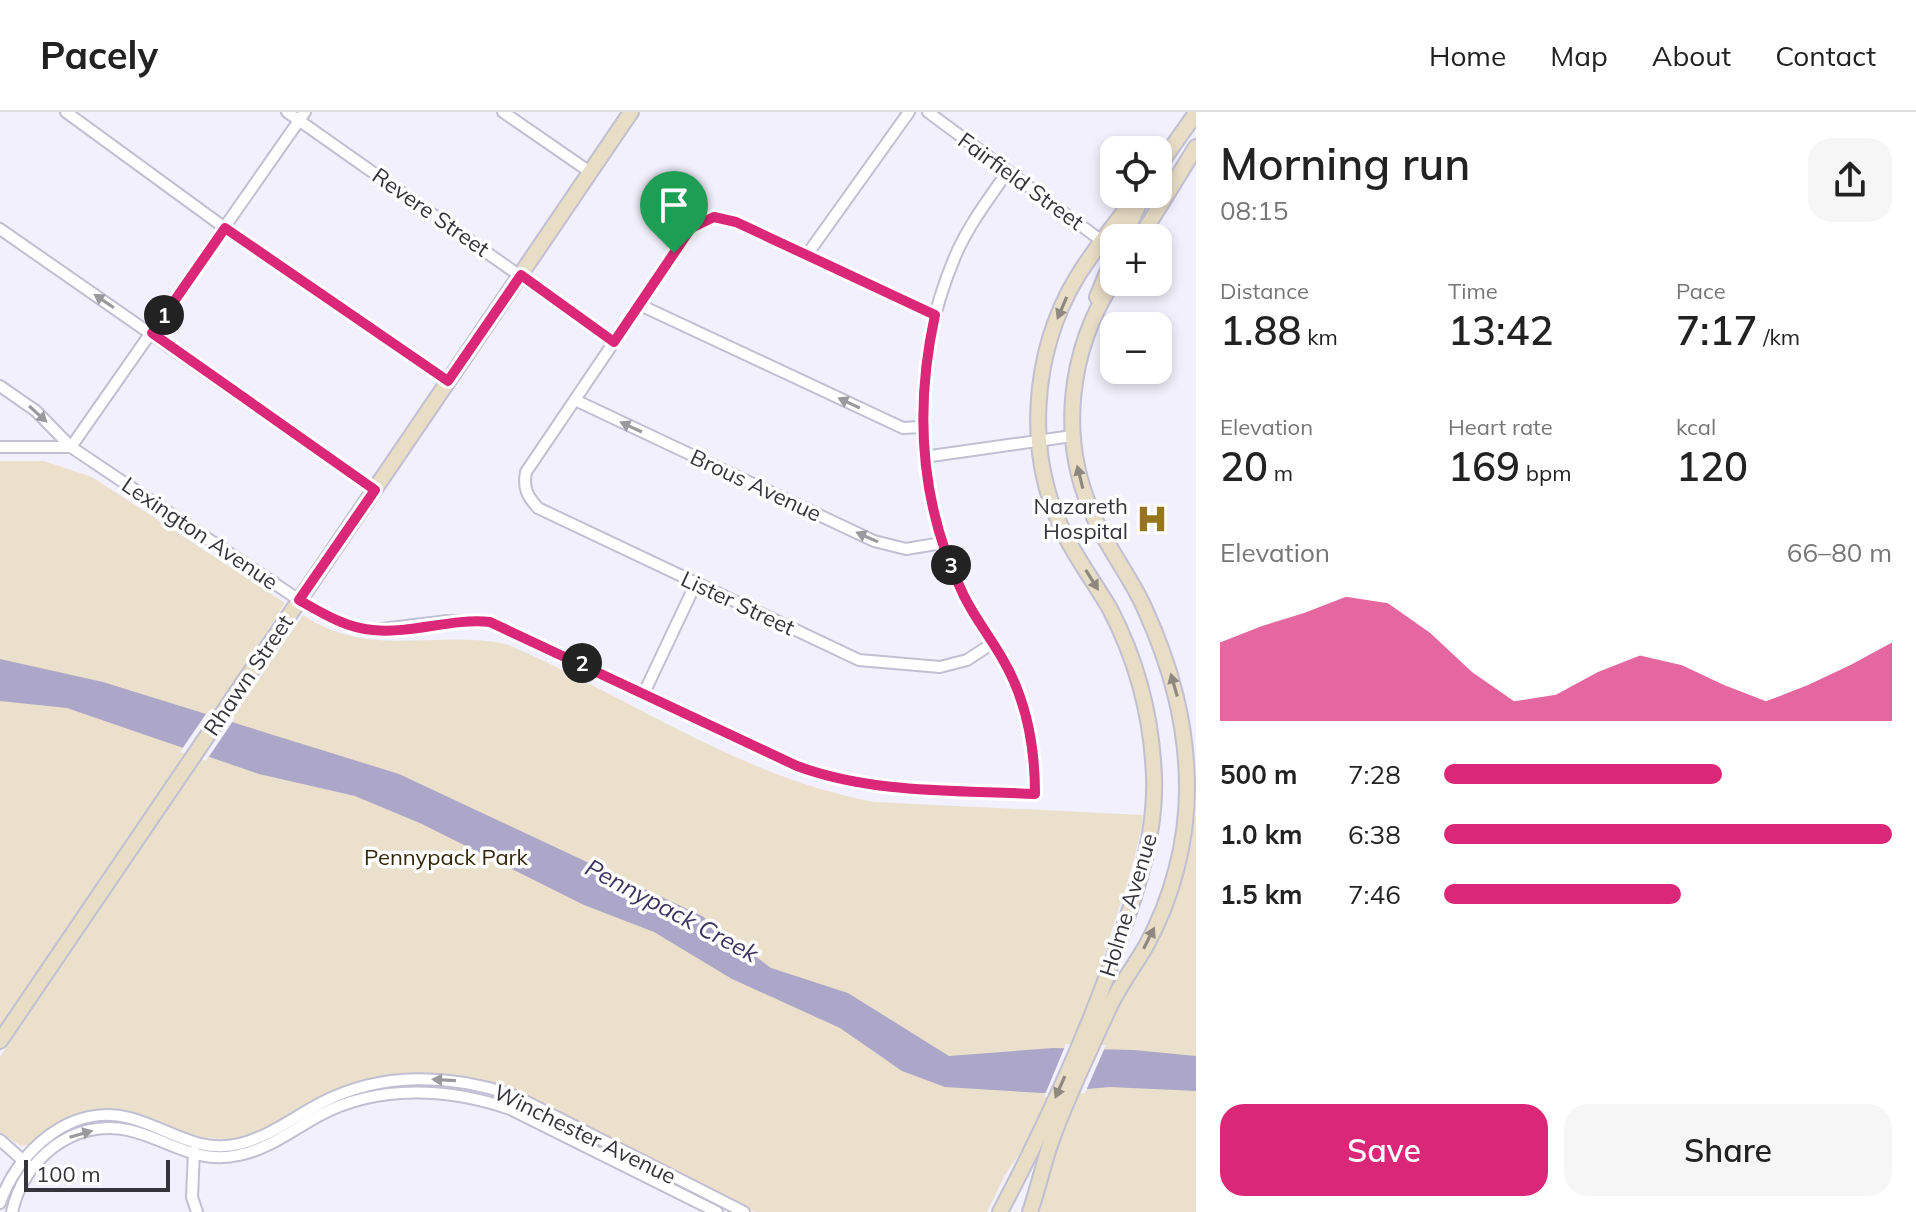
<!DOCTYPE html>
<meta charset="utf-8">
<style>
:root{--surface:#fff;--page:#f6f6f6;--text:#222;--muted:#767676;--line:#e0e0e0;--accent:#db2777}
body{margin:0;font-family:Mulish,sans-serif;background:var(--page);color:var(--text);height:100vh;display:flex;flex-direction:column;font-size:30px;white-space:nowrap}
*{box-sizing:border-box;margin:0}
p{font-size:26px;color:var(--muted)}
.icon{flex:none;width:44px;height:44px;fill:none;stroke:currentColor;stroke-width:2;stroke-linecap:round;stroke-linejoin:round}
.map{position:relative;flex:1;overflow:hidden}
.side{display:flex;flex-direction:column;background:var(--surface);width:720px}
.side>*{flex:none}
.tools{position:absolute;left:1100px;top:24px;display:grid;gap:16px}
.tools a{display:grid;place-items:center;width:72px;height:72px;border-radius:16px;background:var(--surface);box-shadow:0 4px 12px #0003;font-size:40px}
.scale{position:absolute;left:24px;bottom:20px;width:146px;box-sizing:border-box;padding-left:8px;border:4px solid #35343c;border-top:0;font-size:22px;line-height:28px;white-space:nowrap;color:#35343c;-webkit-text-stroke:6px #fff;paint-order:stroke}
.pin{position:absolute;display:grid;place-items:center;width:68px;height:68px;color:#fff;margin:-82px -34px;border-radius:50% 50% 50% 0;rotate:-45deg;box-shadow:0 0 8px #0007}
.pin .icon{rotate:45deg}
.km{position:absolute;width:40px;height:40px;margin:-20px;border-radius:50%;background:#222;color:#fff;font-size:22px;line-height:40px;text-align:center}
.round{display:grid;place-items:center;flex:none;width:84px;height:84px;border-radius:24px;background:var(--page)}
.headline{display:flex;align-items:center;justify-content:space-between;height:136px;padding:0 24px}
h1{font-size:44px;font-weight:600;line-height:60px}
.figures{display:grid;grid-template-columns:repeat(3,1fr);gap:12px;height:136px;padding:8px 24px}
.figures div{display:grid;align-content:center}
.figures b{font-size:40px;font-weight:600}
.figures small{font-size:22px;font-weight:400}
.figures p{font-size:22px}
.chart{height:224px;padding:16px 24px}
.chart p{display:flex;justify-content:space-between}
.chart svg{width:100%;height:144px;margin-top:8px;fill:var(--accent);opacity:.7}
.button{display:flex;gap:16px;margin-top:auto;padding:16px 24px}
.button a{flex:1;height:92px;border-radius:24px;background:var(--accent);color:#fff;font-size:32px;font-weight:600;line-height:92px;text-align:center}
.button a+a{background:var(--page);color:var(--text)}
ul{padding:0 24px;list-style:none;font-size:26px}
li{display:grid;grid-template-columns:128px 96px 1fr;align-items:center;height:60px}
li i{height:20px;border-radius:10px;background:var(--accent)}
header{display:flex;align-items:center;gap:48px;box-sizing:border-box;height:112px;padding:0 40px;background:var(--surface);border-bottom:2px solid var(--line)}
header strong{font-size:38px}
nav{display:flex;gap:44px;margin-inline-start:auto;font-size:28px}
main{display:flex;flex:1;min-height:0}
.map>svg:first-child{display:block}
</style>
<header>
<strong>Pacely</strong>
<nav><a>Home</a><a>Map</a><a>About</a><a>Contact</a></nav>
</header>
<main>
<div class="map">
<svg width="1196" height="1100" viewBox="0 0 1196 1100">
<rect width="100%" height="100%" fill="#f2f0fc"/>
<path fill="#eae0cc" d="M 0,349 L 44,349 L 92,365 L 285,491 L 230,578 L 246,586 L 303,503 C 370,548 434,517 506,532 C 627,584 742,666 874,690 L 1143,703 C 1135,763 1109,816 1096,875 L 1119,891 C 1162,835 1182,774 1193,705 L 1196,705 L 1196,1100 L 1040,1100 L 1055,1040 L 1035,1019 L 1005,1063 L 987,1100 L 755,1100 L 536,989 L 494,972 L 450,963 L 411,963 L 360,970 L 317,986 L 268,1016 L 239,1028 L 193,1025 L 154,1007 L 116,998 L 70,1006 L 28,1033 L 21,1034 L 0,1020 L 0,945 L 163,704 L 150,695 L 0,915 Z"/>
<polygon fill="#aca7c8" points="0,547 103,570 399,662 702,804 771,856 848,881 949,944 1053,936 1134,938 1196,944 1196,979 1110,975 1042,981 945,975 902,959 840,916 732,867 654,820 584,793 422,712 355,684 259,662 67,596 0,589"/>
<g fill="#f2f0fc">
<polygon points="208,599 235,606 206,649 180,640"/>
<polygon points="1066,932 1106,933 1085,981 1044,985"/>
</g>
<g fill="none" stroke-linecap="round" stroke-linejoin="round">
<defs>
<g id="minor">
<polyline points="66,0 225,116 448,269"/>
<polyline points="287,0 614,230"/>
<polyline points="503,0 590,60"/>
<polyline points="928,0 1114,138"/>
<polyline points="0,117 375,378"/>
<polyline points="806,144 909,0"/>
<polyline points="640,193 903,316 921,315"/>
<path d="M 935,203 L 736,110 C 718,104 707,105 691,116 L 526,360 C 523,376 527,384 538,396 L 859,548 L 940,555 L 967,548 L 993,531"/>
<polyline points="0,274 36,299 71,335 305,0"/>
<polyline points="575,288 874,429 906,437 942,431"/>
<path d="M 0,335 L 71,335 L 299,488 L 343,512 L 373,518 L 448,509 L 490,510 L 797,654 C 873,682 955,678 1035,682 C 1036,634 1027,588 1003,547 C 991,526 976,506 965,484 C 912,380 909,255 954,147 C 967,115 988,88 1008,59"/>
<polyline points="924,345 1072,324"/>
<polyline points="644,581 696,471"/>
<polyline points="0,1028 27,1052"/>
<polyline points="194,1039 192,1085 197,1100"/>
<path d="M 0,1091 C 17,1040 71,990 130,1006 C 168,1016 197,1042 239,1032 C 269,1025 294,1005 321,991 C 382,959 452,962 515,984 L 744,1100"/>
<path d="M 12,1100 C 23,1048 73,1006 128,1018 C 168,1027 196,1053 239,1043 C 269,1037 294,1017 320,1003 C 379,972 449,976 510,997 L 717,1100"/>
</g>
<g id="secondary">
<polyline points="1158,55 1196,1"/>
<polyline points="1123,126 1140,90"/>
<polyline points="1140,126 1196,35"/>
<polyline points="1097,185 1114,144"/>
<polyline points="0,929 631,0"/>
<path d="M 1000,1100 C 1048,1009 1091,915 1123,818 C 1140,768 1156,719 1154,665 C 1152,607 1137,549 1110,497 C 1096,473 1079,450 1066,425 C 1024,345 1031,242 1077,165 C 1095,136 1117,109 1138,82"/>
<path d="M 1030,1100 C 1038,1077 1043,1053 1051,1030 C 1067,985 1089,940 1109,896 C 1119,874 1134,855 1146,834 C 1172,787 1187,730 1187,677 C 1187,612 1171,554 1144,495 C 1130,464 1108,437 1094,405 C 1058,328 1068,239 1114,168"/>
</g>
</defs>
<use href="#minor" stroke="#c1bfd2" stroke-width="14"/>
<use href="#secondary" stroke="#c1bfd2" stroke-width="18"/>
<use href="#minor" stroke="#fff" stroke-width="10"/>
<use href="#secondary" stroke="#e8ddc5" stroke-width="14"/>
</g>
<defs><path id="oneway-solid" d="M-6-.8H1V-3.2L6.5 0L1 3.2V.8H-6Z" transform="scale(2)"/></defs>
<g fill="#9a9a9e">
<use href="#oneway-solid" transform="translate(104 189) rotate(-146)"/>
<use href="#oneway-solid" transform="translate(849 291) rotate(-155)"/>
<use href="#oneway-solid" transform="translate(38 302) rotate(42)"/>
<use href="#oneway-solid" transform="translate(631 315) rotate(-155)"/>
<use href="#oneway-solid" transform="translate(867 425) rotate(-156)"/>
<use href="#oneway-solid" transform="translate(444 968) rotate(-177)"/>
<use href="#oneway-solid" transform="translate(81 1022) rotate(-16)"/>
</g>
<g fill="#8e8880">
<use href="#oneway-solid" transform="translate(1062 196) rotate(113)"/>
<use href="#oneway-solid" transform="translate(1080 365) rotate(-104)"/>
<use href="#oneway-solid" transform="translate(1092 468) rotate(58)"/>
<use href="#oneway-solid" transform="translate(1174 573) rotate(-106)"/>
<use href="#oneway-solid" transform="translate(1149 826) rotate(-63)"/>
<use href="#oneway-solid" transform="translate(1060 975) rotate(114)"/>
</g>
<g fill="none" stroke-linecap="round" stroke-linejoin="round">
<defs>
<path id="route" d="M 714,105 L 736,110 L 935,203 C 914,299 920,394 964,484 C 975,506 990,525 1002,546 C 1027,588 1035,634 1035,682 C 955,678 873,682 797,654 L 490,510 C 451,506 412,522 373,518 C 346,516 322,501 299,488 L 375,378 L 152,221 L 225,116 L 448,269 L 521,163 L 614,230 L 691,116 Z"/>
</defs>
<use href="#route" stroke="#fff" stroke-width="16"/>
<use href="#route" stroke="#db2777" stroke-width="10"/>
</g>
<defs>
<symbol id="hospital-bare" viewBox="-9 -9 18 18"><path d="M-5-5h3v3.5h4V-5h3V5h-3V1.5h-4V5h-3Z" fill="#97751e" stroke="#fff" stroke-width="2.5" paint-order="stroke"/></symbol>
</defs>
<g fill-rule="evenodd">
<use href="#hospital-bare" x="1130" y="385" width="44" height="44"/>
</g>
<g text-anchor="middle" dominant-baseline="central" stroke-width="7" stroke-linejoin="round" paint-order="stroke">
<g font-size="22" fill="#35343c" stroke="#fff">
<text transform="translate(1021 69) rotate(36)">Fairfield Street</text>
<text transform="translate(431 100) rotate(35)">Revere Street</text>
<text transform="translate(756 373) rotate(25)">Brous Avenue</text>
<text transform="translate(200 421) rotate(34)">Lexington Avenue</text>
<text transform="translate(738 491) rotate(25)">Lister Street</text>
<text transform="translate(248 563) rotate(-56)">Rhawn Street</text>
<text transform="translate(1128 793) rotate(-73)">Holme Avenue</text>
<text transform="translate(585 1022) rotate(26)">Winchester Avenue</text>
</g>
<g font-size="22" fill="#35343c" stroke="#fff" text-anchor="end">
<text x="1128" y="394">Nazareth<tspan x="1128" dy="25">Hospital</tspan></text>
</g>
<g font-size="22" fill="#34280b" stroke="#fff">
<text x="446" y="745">Pennypack Park</text>
</g>
<g font-size="24" font-style="italic" fill="#3e3462" stroke="#fff">
<text transform="translate(672 798) rotate(28)">Pennypack Creek</text>
</g>
</g>
</svg>
<div class="tools">
<a><svg class="icon" aria-label="locate" viewBox="0 0 24 24"><circle cx="12" cy="12" r="6"/><path d="M12 2v4M12 18v4M2 12h4M18 12h4"/></svg></a>
<a>+</a>
<a>−</a>
</div>
<div class="scale">100 m</div>
<div class="pin" style="left:674px;top:141px;background:#1e9e55"><svg class="icon" aria-label="arrive" viewBox="0 0 24 24"><path d="M6 21V4h12l-3 4 3 4H6"/></svg></div>
<b class="km" style="left:164px;top:203px">1</b>
<b class="km" style="left:582px;top:551px">2</b>
<b class="km" style="left:951px;top:453px">3</b>
</div>
<section class="side">
<div class="headline"><div><h1>Morning run</h1><p>08:15</p></div><a class="round"><svg class="icon" aria-label="share" viewBox="0 0 24 24"><path d="M12 15V3M7 8l5-5 5 5M5 13v7h14v-7"/></svg></a></div>
<div class="figures">
<div><p>Distance</p><b>1.88<small> km</small></b></div>
<div><p>Time</p><b>13:42</b></div>
<div><p>Pace</p><b>7:17<small> /km</small></b></div>
</div>
<div class="figures">
<div><p>Elevation</p><b>20<small> m</small></b></div>
<div><p>Heart rate</p><b>169<small> bpm</small></b></div>
<div><p>kcal</p><b>120</b></div>
</div>
<div class="chart"><p><span>Elevation</span>66–80 m</p>
<svg viewBox="0 0 160 44" preserveAspectRatio="none"><path d="M0 44V20L10 15L20 11L30 6L40 8L50 17L60 29L70 38L80 36L90 29L100 24L110 27L120 33L130 38L140 33L150 27L160 20V44z"/></svg>
</div>
<ul>
<li><b>500 m</b>7:28<i style="width:62%"></i></li>
<li><b>1.0 km</b>6:38<i style="width:100%"></i></li>
<li><b>1.5 km</b>7:46<i style="width:53%"></i></li>
</ul>
<div class="button"><a>Save</a><a>Share</a></div>
</section>
</main>
